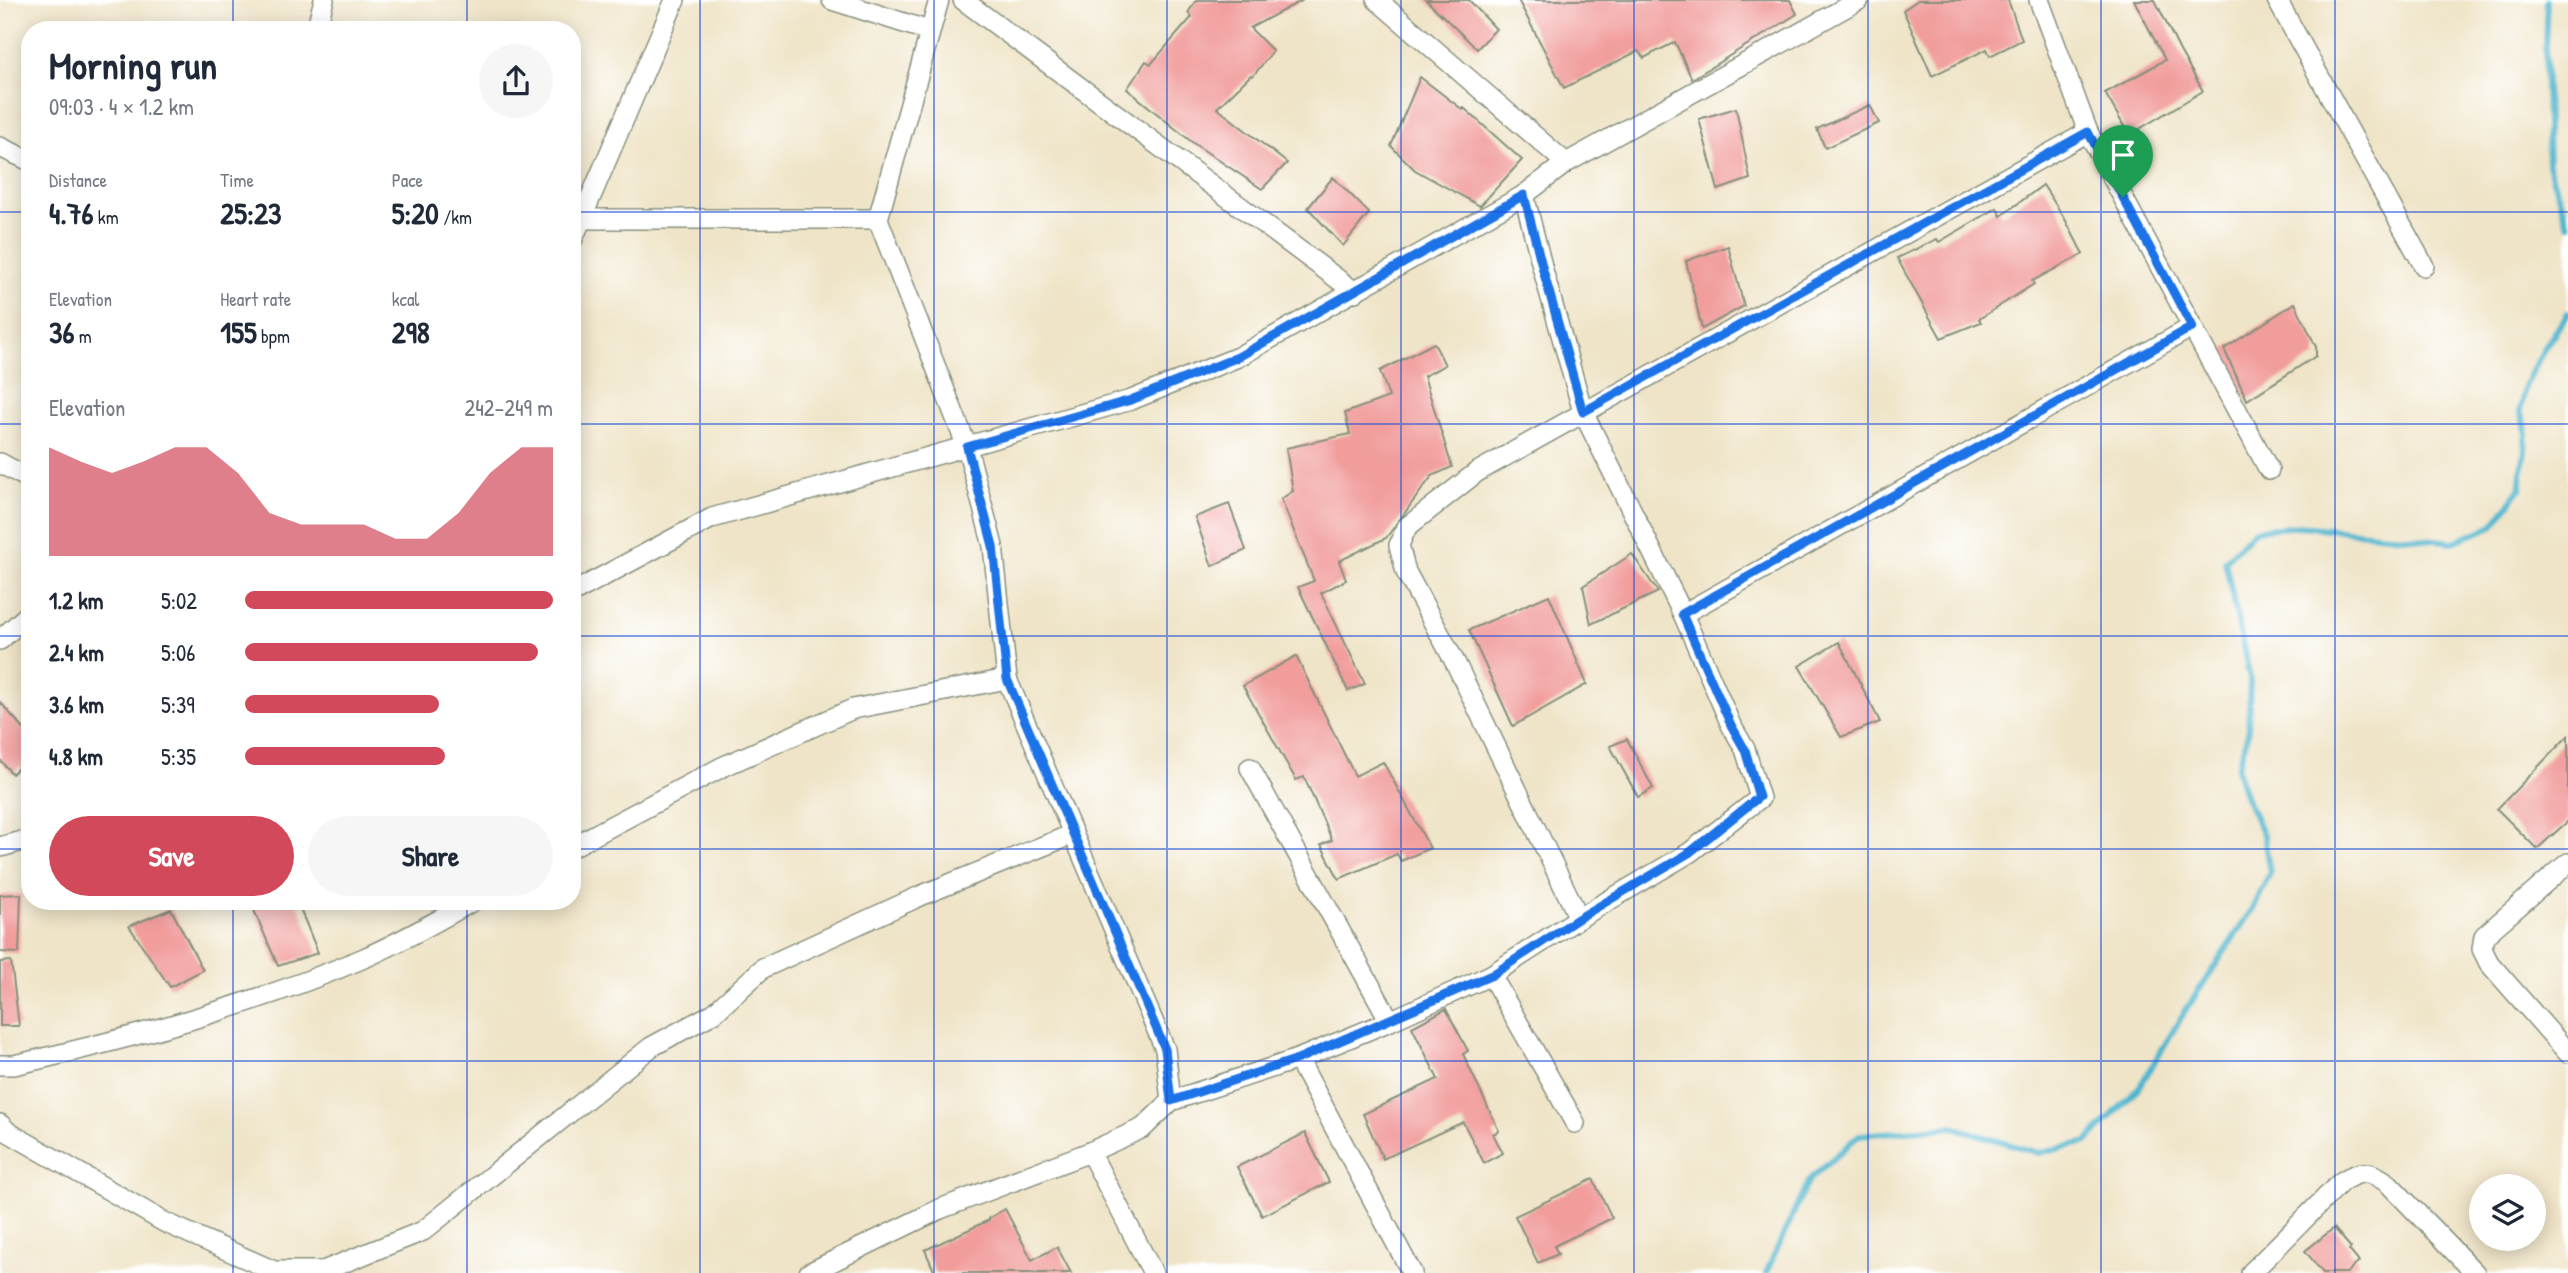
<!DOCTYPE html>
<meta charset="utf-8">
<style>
:root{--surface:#fff;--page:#f6f6f7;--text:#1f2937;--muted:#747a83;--accent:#d1495b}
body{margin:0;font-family:"Patrick Hand",sans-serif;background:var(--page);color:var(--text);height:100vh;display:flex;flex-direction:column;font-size:26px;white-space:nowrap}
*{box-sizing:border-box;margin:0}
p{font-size:23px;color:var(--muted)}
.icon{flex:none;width:38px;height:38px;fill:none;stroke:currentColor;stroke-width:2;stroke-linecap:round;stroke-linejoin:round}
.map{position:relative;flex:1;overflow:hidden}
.side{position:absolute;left:21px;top:21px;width:560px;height:889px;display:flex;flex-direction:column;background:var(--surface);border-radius:28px;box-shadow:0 4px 18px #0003}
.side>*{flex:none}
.buttons{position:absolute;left:2469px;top:1174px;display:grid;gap:14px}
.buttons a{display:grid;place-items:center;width:77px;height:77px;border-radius:50%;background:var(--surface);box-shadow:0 4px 18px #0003;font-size:35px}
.pin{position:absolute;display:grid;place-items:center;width:60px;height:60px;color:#fff;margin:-72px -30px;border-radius:50% 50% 50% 0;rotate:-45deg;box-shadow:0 0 7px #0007}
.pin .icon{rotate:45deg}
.round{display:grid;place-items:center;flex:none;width:74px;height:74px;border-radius:37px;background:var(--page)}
.summary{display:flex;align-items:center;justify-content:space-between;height:119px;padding:0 28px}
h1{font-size:38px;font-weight:700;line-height:52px}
.stats{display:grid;grid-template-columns:repeat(3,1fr);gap:10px;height:119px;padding:7px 28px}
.stats div{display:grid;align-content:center}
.stats b{font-size:30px;font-weight:700}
.stats small{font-size:19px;font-weight:400}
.stats p{font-size:19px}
.chart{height:196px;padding:14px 28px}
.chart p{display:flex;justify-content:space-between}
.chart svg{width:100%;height:126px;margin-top:7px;fill:var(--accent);opacity:.7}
.action{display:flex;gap:14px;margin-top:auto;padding:14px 28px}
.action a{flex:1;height:80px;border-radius:42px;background:var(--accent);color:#fff;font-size:28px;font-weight:700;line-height:80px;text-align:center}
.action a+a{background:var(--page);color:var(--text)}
ul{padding:0 28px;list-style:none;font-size:23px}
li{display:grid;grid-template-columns:112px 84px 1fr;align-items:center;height:52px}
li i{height:18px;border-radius:9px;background:var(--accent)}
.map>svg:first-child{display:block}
</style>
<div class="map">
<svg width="2568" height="1273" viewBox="0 0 2568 1273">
<rect width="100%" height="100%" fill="#fff"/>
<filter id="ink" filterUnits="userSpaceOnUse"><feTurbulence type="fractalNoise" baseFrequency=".0143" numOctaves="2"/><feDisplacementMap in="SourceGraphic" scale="14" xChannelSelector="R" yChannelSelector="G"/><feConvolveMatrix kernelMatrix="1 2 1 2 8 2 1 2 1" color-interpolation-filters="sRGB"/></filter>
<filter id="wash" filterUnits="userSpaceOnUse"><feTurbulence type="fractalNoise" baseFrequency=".00686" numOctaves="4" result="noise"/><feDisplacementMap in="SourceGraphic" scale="28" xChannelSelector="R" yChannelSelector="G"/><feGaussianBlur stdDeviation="1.57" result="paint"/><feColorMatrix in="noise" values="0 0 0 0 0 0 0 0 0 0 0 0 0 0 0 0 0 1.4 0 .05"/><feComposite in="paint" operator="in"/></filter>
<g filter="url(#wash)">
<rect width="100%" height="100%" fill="#efe4c7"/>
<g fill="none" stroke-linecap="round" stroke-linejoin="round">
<g stroke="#4eb5cd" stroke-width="6">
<polyline points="2547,0 2545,44 2548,165 2568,225"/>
<polyline points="1766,1273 1809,1180 1859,1135 1953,1127 2038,1153 2087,1142 2140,1086 2182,1016 2255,905 2270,873 2264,837 2245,795 2237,769 2248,733 2250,678 2225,561 2255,530 2300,526 2453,542 2493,526 2520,489 2527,433 2520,411 2526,383 2545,347 2568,313"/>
</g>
</g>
<g id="blocks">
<g fill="#f19d9c">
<polygon points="1196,0 1303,0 1250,28 1273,51 1253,76 1251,75 1217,108 1287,163 1262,189 1193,143 1127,89 1146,61 1151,64 1192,17 1188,13"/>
<polygon points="1426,0 1469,0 1496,29 1477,49"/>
<polygon points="1518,0 1790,0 1797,14 1692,79 1675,42 1644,58 1638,51 1564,88"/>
<polygon points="1918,0 2008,0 2022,40 1990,56 1987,49 1932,76 1903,10"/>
<polygon points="2134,0 2155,0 2180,51 2203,91 2129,135 2105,93 2165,60"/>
<polygon points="1420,77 1463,110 1464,108 1522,160 1480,206 1415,170 1391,146"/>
<polygon points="1870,105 1879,123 1825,148 1817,129"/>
<polygon points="1736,108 1750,179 1718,190 1699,119"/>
<polygon points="1333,177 1369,213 1343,246 1308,208"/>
<polygon points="2043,185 2065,219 2083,254 2032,281 2034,284 1979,319 1981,322 1941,338 1897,258 1937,239 1939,242 1997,208 2001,216"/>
<polygon points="1728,246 1744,306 1702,329 1686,261"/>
<polygon points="2295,303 2316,347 2316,356 2247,400 2224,349"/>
<polygon points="1434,343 1445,365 1424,376 1452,467 1432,476 1386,538 1339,561 1346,580 1321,593 1365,684 1348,691 1298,587 1314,581 1281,499 1293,491 1286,448 1350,434 1345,413 1389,397 1380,371"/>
<polygon points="1229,504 1246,550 1212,566 1195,517"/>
<polygon points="1632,554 1658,592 1591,624 1583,586"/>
<polygon points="1549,595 1587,684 1513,726 1469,630"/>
<polygon points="1839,642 1880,722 1841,737 1799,666"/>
<polygon points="1296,656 1355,776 1383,762 1430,848 1401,861 1397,854 1339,879 1321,845 1332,840 1304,777 1296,780 1243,686"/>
<polygon points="0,702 30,736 30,775 20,766 12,774 0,760"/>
<polygon points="2568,736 2568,821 2537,849 2497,809"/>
<polygon points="1627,739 1653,788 1638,797 1610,746"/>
<polygon points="21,894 19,953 0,952 0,895"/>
<polygon points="250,901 297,901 318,953 278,966"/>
<polygon points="171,909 203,970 170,987 129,926"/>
<polygon points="11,961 19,1026 0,1026 0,962"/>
<polygon points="1446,1009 1468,1051 1463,1054 1499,1131 1493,1134 1503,1153 1484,1163 1463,1122 1383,1159 1363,1114 1438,1079 1412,1027"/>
<polygon points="1305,1133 1329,1182 1262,1216 1237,1167"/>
<polygon points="1593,1179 1612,1218 1554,1246 1558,1254 1538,1263 1515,1216"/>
<polygon points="1005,1209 1032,1260 1057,1247 1071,1273 935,1273 925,1250 989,1220 989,1218"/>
<polygon points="2334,1228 2351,1248 2349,1250 2359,1262 2347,1273 2323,1273 2305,1251"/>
</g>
</g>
</g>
<g filter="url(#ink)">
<use href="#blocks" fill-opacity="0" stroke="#87907e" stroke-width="2"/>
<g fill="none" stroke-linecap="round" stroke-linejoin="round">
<defs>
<g id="street">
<polyline points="832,0 929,31"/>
<polyline points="939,0 878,219 967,447 993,546 1007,679 1165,1049 1171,1101"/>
<polyline points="963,0 1355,292"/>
<polyline points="1377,0 1566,163"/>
<polyline points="2039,0 2088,132 2269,470"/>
<polyline points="2277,0 2424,266"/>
<polyline points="316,30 324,0"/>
<polyline points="0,147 30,161"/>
<polyline points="581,219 878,219"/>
<polyline points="572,241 675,0"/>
<polyline points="0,463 30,479"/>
<polyline points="572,593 712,518 1131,400 1238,357 1524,195 1566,163 1859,0"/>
<polyline points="1683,614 2192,327"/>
<polyline points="0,640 30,613"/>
<polyline points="1250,768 1390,1021"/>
<polyline points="0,847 30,839"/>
<polyline points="572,847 722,767 853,709 1007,679"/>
<polyline points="2568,863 2484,936 2482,949 2489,963 2568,1053"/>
<polyline points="1579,918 1456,664 1406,572 1399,545 1407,527 1477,472 2088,132"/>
<polyline points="1491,975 1575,1123"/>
<polyline points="1298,1059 1412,1273"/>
<path d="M 0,1065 L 14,1065 C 132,1038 252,1006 364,958 C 401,942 437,921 473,901"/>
<polyline points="0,1124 8,1132 164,1222 274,1271 323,1271 423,1231 651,1047 714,1013 763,968 920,896 1073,834"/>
<polyline points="1090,1152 1153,1273"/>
<polyline points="809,1273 940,1209 1090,1152 1143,1128 1171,1101 1298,1059 1390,1021 1491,975 1579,918 1689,853 1760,798 1745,749 1731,725 1683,614 1583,412 1543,270 1524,195"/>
<path d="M 2251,1273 L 2341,1182 C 2362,1169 2370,1170 2389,1184 L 2475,1273"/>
</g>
</defs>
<use href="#street" stroke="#87907e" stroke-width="22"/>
<use href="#street" stroke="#fff" stroke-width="19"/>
</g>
</g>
<g fill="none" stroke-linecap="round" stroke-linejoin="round" filter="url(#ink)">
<defs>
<polygon id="route" points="2088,132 2192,327 1682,614 1731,725 1745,750 1759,797 1689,853 1579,918 1492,975 1298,1059 1171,1101 1165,1049 1007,679 993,546 967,447 1131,400 1238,357 1524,195 1543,270 1583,412"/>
</defs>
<use href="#route" stroke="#fff" stroke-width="14"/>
<use href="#route" stroke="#1a73e8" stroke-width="9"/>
</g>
<path fill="none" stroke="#1d4ed8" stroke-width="2" stroke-opacity="0.55" d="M 233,0 L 233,30M 467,0 L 467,30M 700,0 L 700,1273M 934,0 L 934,1273M 1167,0 L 1167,1273M 1401,0 L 1401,1273M 1634,0 L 1634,1273M 1868,0 L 1868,1273M 2101,0 L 2101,1273M 2335,0 L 2335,1273M 0,212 L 30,212M 572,212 L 2568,212M 0,424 L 30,424M 572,424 L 2568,424M 0,636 L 30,636M 572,636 L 2568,636M 0,849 L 30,849M 572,849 L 2568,849M 233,901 L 233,1273M 467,901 L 467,1273M 0,1061 L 2568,1061"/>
</svg>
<div class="buttons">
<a><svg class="icon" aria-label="layers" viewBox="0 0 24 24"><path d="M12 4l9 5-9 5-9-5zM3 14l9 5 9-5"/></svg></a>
</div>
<div class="pin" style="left:2123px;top:197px;background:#1e9e55"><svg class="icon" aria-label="arrive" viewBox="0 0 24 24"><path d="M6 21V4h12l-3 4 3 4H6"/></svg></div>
<section class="side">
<div class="summary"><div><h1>Morning run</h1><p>09:03 · 4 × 1.2 km</p></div><a class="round"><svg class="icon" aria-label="share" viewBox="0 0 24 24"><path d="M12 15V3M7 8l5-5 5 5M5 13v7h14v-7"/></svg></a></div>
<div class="stats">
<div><p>Distance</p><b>4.76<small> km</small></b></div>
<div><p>Time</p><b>25:23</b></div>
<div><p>Pace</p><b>5:20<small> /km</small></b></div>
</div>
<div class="stats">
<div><p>Elevation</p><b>36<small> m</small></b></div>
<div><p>Heart rate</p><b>155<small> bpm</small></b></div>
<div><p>kcal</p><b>298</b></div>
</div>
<div class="chart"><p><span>Elevation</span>242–249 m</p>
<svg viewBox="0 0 160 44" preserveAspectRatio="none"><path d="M0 44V6L10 11L20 15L30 11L40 6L50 6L60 15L70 29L80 33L90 33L100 33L110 38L120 38L130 29L140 15L150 6L160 6V44z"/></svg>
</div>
<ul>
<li><b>1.2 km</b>5:02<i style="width:100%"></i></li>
<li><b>2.4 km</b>5:06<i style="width:95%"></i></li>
<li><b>3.6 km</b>5:39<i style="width:63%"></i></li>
<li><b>4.8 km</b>5:35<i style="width:65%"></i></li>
</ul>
<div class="action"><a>Save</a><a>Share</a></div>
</section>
</div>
